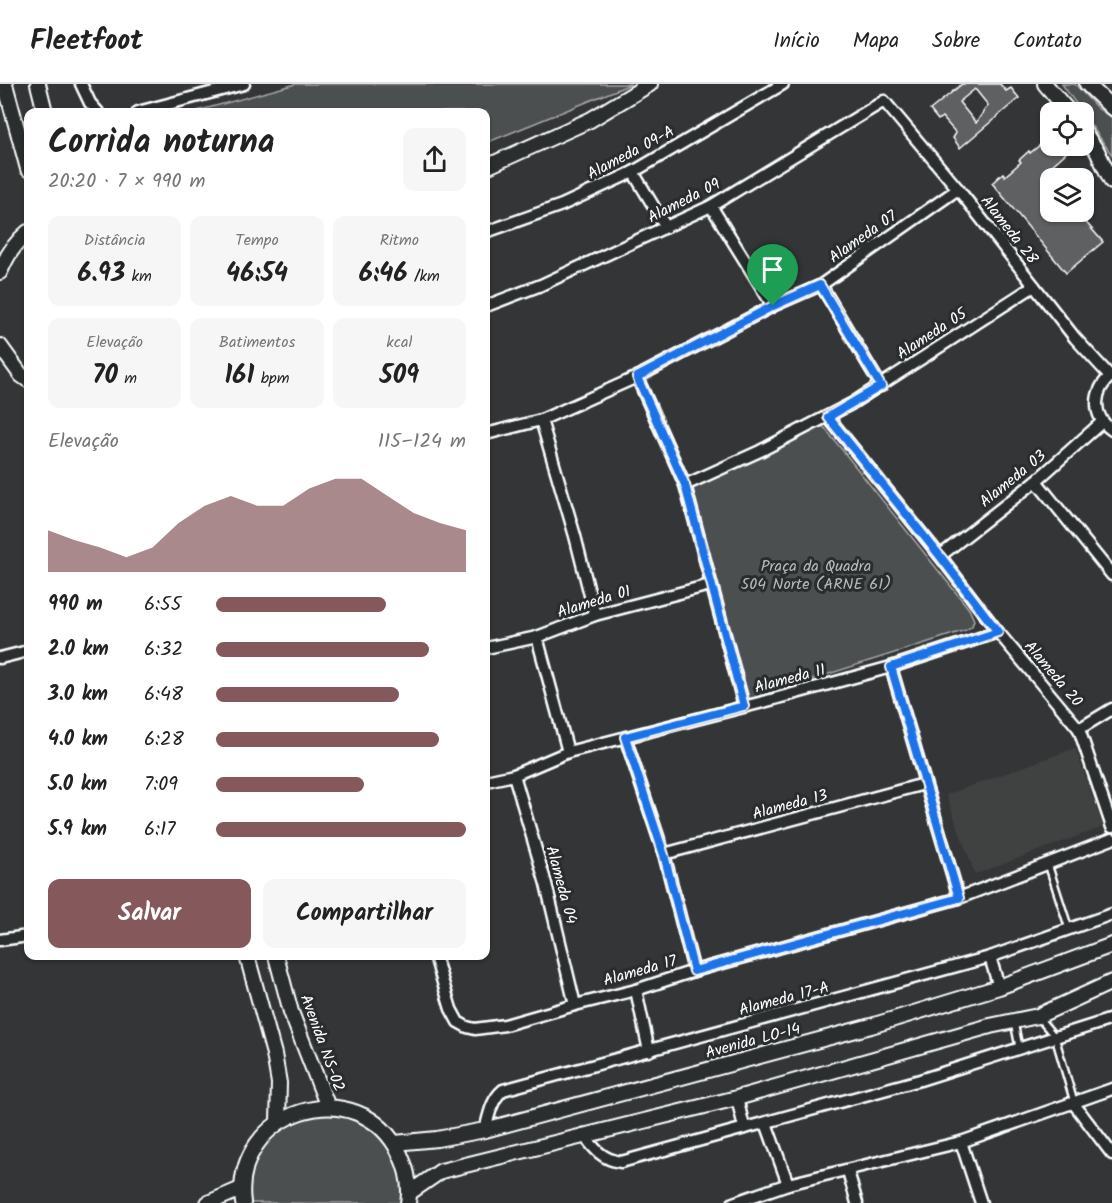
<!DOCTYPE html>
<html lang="pt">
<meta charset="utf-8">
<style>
:root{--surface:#fff;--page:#f6f6f6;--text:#222;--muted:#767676;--line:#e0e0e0;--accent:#85585c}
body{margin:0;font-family:Kalam,sans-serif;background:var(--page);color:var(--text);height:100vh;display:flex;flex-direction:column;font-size:22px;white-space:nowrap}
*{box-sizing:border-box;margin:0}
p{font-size:20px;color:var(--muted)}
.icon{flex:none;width:33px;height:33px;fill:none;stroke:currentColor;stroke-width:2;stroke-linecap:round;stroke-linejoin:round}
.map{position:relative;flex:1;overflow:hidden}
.sheet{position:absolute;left:24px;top:24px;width:466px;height:852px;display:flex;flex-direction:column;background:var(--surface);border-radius:12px;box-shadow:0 2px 4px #0004}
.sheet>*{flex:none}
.buttons{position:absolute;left:1040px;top:18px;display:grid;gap:12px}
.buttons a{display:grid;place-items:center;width:54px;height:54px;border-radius:12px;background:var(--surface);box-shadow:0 2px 4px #0004;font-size:30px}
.pin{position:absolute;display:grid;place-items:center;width:51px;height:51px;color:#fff;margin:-62px -26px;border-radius:50% 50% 50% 0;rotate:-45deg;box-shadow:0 0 6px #0007}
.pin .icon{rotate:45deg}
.round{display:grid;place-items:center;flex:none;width:63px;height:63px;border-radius:12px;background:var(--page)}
.headline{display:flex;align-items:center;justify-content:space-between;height:102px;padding:0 24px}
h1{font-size:33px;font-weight:600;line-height:45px}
.figures{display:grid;grid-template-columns:repeat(3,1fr);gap:9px;height:102px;padding:6px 24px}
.figures div{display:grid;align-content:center;border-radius:12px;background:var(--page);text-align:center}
.figures b{font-size:26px;font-weight:600}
.figures small{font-size:16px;font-weight:400}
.figures p{font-size:16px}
.chart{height:168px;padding:12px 24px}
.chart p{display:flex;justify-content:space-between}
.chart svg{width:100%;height:108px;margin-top:6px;fill:var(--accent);opacity:.7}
.primary-button{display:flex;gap:12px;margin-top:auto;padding:12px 24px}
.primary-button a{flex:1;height:69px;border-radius:12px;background:var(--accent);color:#fff;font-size:24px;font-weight:600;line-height:69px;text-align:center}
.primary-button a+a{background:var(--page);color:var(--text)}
ul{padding:0 24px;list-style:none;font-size:20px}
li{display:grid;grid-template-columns:96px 72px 1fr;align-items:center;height:45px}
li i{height:15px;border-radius:8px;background:var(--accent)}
header{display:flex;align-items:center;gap:36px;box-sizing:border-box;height:84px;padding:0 30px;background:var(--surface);border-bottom:2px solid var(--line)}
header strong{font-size:28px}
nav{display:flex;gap:33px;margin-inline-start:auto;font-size:21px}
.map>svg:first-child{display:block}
</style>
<header>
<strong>Fleetfoot</strong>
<nav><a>Início</a><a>Mapa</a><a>Sobre</a><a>Contato</a></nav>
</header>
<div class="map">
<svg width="1112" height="1119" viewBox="0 0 1112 1119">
<rect width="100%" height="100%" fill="#333536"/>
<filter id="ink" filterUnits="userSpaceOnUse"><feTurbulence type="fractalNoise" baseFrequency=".0167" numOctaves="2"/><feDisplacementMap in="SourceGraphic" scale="12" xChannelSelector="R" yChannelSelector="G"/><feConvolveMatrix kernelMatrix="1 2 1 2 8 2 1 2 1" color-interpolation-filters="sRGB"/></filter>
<g filter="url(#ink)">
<polygon fill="#404243" points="1075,664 1103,743 975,790 946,711"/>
<g fill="#4c4f50" stroke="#a6a7a8" stroke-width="1.5">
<polygon points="296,0 631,0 486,59 486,28 193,28"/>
<polygon points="1062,0 1075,0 1097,24 1112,34 1112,71"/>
<polygon points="823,342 969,525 974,536 972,542 966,546 747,616 690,406"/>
<path d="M 336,1030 C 345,1033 354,1036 363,1040 C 391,1053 404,1089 401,1119 L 251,1119 L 249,1097 L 259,1069 L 279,1046 L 306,1033 Z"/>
</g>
<g fill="#5f6162" stroke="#fff" stroke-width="1.5" fill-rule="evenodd">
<path d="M 962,0 L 1000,0 L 1006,7 L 1011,4 L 1019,14 L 960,64 L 953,54 L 956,49 L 942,33 L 938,36 L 930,26 ZM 975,5 L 988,21 L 976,39 L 959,18 Z"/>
<polygon points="1050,53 1050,62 1060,62 1066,69 1050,83 1050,128 1077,128 1103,158 1066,189 992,99 1003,89 1005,92 1021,78 1019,76 1029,67 1030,69"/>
</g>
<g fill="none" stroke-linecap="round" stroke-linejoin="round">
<defs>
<g id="service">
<polyline points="1048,780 1069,845"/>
<polyline points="1039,934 1055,953 1074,1018"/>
<polyline points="1014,938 1019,963"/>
</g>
<g id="minor">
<polyline points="81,0 90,19 98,28"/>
<polyline points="138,28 244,0"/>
<polyline points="633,88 666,143"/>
<polyline points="711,122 773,222"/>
<polyline points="486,148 562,121 633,88 783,0"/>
<polyline points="821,201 881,302"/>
<polyline points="486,222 541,201 711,122 884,17 958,105 1075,254 1110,292"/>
<path d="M 1112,291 C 1093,306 1091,332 1112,346"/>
<polyline points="637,293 685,401 744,622"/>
<polyline points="828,333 940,472 998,548 1079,645 1112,743"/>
<polyline points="541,336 575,452 595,531"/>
<polyline points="486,350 541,336 637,293 773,222 821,201 958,105"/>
<polyline points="1036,397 1112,491"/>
<polyline points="685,401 760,367 851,320 1034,202"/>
<polyline points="940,472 1036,397 1102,338"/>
<polyline points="537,553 568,668"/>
<polyline points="486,564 537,553 595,531 710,501"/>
<polyline points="0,574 28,567"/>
<polyline points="891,583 959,814"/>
<polyline points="1079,645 1112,625"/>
<polyline points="625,653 664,770 694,887"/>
<polyline points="514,691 546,800 575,921"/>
<polyline points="486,697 514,691 568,668 767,617 891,583 998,548"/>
<polyline points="664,770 924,700"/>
<polyline points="0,856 28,852"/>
<polyline points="435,872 451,925 458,938 467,943 475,945 505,941 575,921 636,906 694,887 959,814 1112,755"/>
<polyline points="990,873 999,903"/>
<polyline points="636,906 649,967"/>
<polyline points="737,1014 744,1043"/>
<polyline points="1074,1020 1112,1070"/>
<polyline points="766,1039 788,1100"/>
<path d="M 485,1046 C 489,1032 491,1016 503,1006 L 990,873 L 1112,830"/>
<path d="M 583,1050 C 594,1065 603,1076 621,1078 L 920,996 L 1112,935"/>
<polyline points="961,1058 981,1119"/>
<polyline points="848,1087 857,1119"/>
<polyline points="733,1119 788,1100 961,1058 1112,1005"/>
</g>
<g id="tertiary">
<polyline points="5,0 28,85"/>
<polyline points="38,0 45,28"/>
<polyline points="1045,0 1069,28"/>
<polyline points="1087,0 1112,24"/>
<polyline points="1083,47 1097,67 1112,98"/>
<polyline points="486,83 590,36 650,0"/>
<path d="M 0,188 C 6,173 16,158 28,148"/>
<polyline points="0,262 21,291 28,296"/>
<polyline points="247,872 274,970 279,999 278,1038"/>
<polyline points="276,872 291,928 328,1023"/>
<polyline points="395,1059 437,1055 485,1046 871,942 999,903 1112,861"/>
<polyline points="409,1109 441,1087 737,1014 990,942 1038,932 1112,898"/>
<polyline points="208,1119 241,1105"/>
<path d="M 243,1119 C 231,1026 359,985 400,1070 C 407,1085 411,1102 408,1119"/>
</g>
</defs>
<use href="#service" stroke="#fff" stroke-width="10"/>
<use href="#minor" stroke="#fff" stroke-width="15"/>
<use href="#tertiary" stroke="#fff" stroke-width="18"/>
<use href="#service" stroke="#2a2d2e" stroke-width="5"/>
<use href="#minor" stroke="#2a2d2e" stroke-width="10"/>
<use href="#tertiary" stroke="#2a2d2e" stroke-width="14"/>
</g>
</g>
<g fill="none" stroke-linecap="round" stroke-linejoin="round" filter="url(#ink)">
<defs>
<polygon id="route" points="820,201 881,302 828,333 940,472 998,548 891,583 959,814 694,887 664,771 625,653 744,622 685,401 637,293 773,222"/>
</defs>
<use href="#route" stroke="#fff" stroke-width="12"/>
<use href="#route" stroke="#1a73e8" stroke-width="8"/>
</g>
<g text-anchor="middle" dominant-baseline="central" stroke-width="6" stroke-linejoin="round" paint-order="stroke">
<g font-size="16" fill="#fff" stroke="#2a2d2e">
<text transform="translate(631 69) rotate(-28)">Alameda 09-A</text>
<text transform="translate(684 117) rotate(-27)">Alameda 09</text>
<text transform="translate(1009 146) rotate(52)">Alameda 28</text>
<text transform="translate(863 153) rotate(-35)">Alameda 07</text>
<text transform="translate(932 250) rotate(-33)">Alameda 05</text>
<text transform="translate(1013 395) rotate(-39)">Alameda 03</text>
<text transform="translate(594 518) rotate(-17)">Alameda 01</text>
<text transform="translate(1053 590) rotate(50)">Alameda 20</text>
<text transform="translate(790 595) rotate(-15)">Alameda 11</text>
<text transform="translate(790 721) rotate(-15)">Alameda 13</text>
<text transform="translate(561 801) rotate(75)">Alameda 04</text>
<text transform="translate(640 887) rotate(-16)">Alameda 17</text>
<text transform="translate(784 915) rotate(-15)">Alameda 17-A</text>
<text transform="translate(753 957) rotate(-15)">Avenida LO-14</text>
<text transform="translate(322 959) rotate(70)">Avenida NS-02</text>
</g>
<g font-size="16" fill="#b7b9b9" stroke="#2a2d2e">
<text x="816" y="482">Praça da Quadra<tspan x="816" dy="18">504 Norte (ARNE 61)</tspan></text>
</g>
</g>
</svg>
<div class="buttons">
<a><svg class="icon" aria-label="locate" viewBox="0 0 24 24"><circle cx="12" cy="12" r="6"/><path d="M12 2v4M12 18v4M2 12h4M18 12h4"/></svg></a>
<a><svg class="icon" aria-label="layers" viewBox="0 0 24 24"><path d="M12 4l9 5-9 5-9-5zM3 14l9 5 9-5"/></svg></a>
</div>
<div class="pin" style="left:773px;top:222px;background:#1e9e55"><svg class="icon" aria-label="arrive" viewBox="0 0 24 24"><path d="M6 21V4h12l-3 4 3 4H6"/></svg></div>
<section class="sheet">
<div class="headline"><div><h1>Corrida noturna</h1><p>20:20 · 7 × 990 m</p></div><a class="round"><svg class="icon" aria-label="share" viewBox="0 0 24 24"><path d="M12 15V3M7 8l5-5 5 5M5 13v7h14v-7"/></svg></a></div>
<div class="figures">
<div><p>Distância</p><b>6.93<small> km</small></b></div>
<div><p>Tempo</p><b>46:54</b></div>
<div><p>Ritmo</p><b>6:46<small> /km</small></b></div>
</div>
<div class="figures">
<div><p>Elevação</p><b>70<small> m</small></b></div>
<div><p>Batimentos</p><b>161<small> bpm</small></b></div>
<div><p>kcal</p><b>509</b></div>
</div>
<div class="chart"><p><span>Elevação</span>115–124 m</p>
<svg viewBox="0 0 160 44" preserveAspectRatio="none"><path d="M0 44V27L10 31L20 34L30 38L40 34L50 24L60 17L70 13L80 17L90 17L100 10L110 6L120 6L130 13L140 20L150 24L160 27V44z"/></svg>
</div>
<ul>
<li><b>990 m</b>6:55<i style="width:68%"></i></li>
<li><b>2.0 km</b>6:32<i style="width:85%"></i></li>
<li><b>3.0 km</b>6:48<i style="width:73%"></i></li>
<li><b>4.0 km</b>6:28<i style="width:89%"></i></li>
<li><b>5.0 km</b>7:09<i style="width:59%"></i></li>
<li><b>5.9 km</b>6:17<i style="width:100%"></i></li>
</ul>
<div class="primary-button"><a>Salvar</a><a>Compartilhar</a></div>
</section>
</div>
